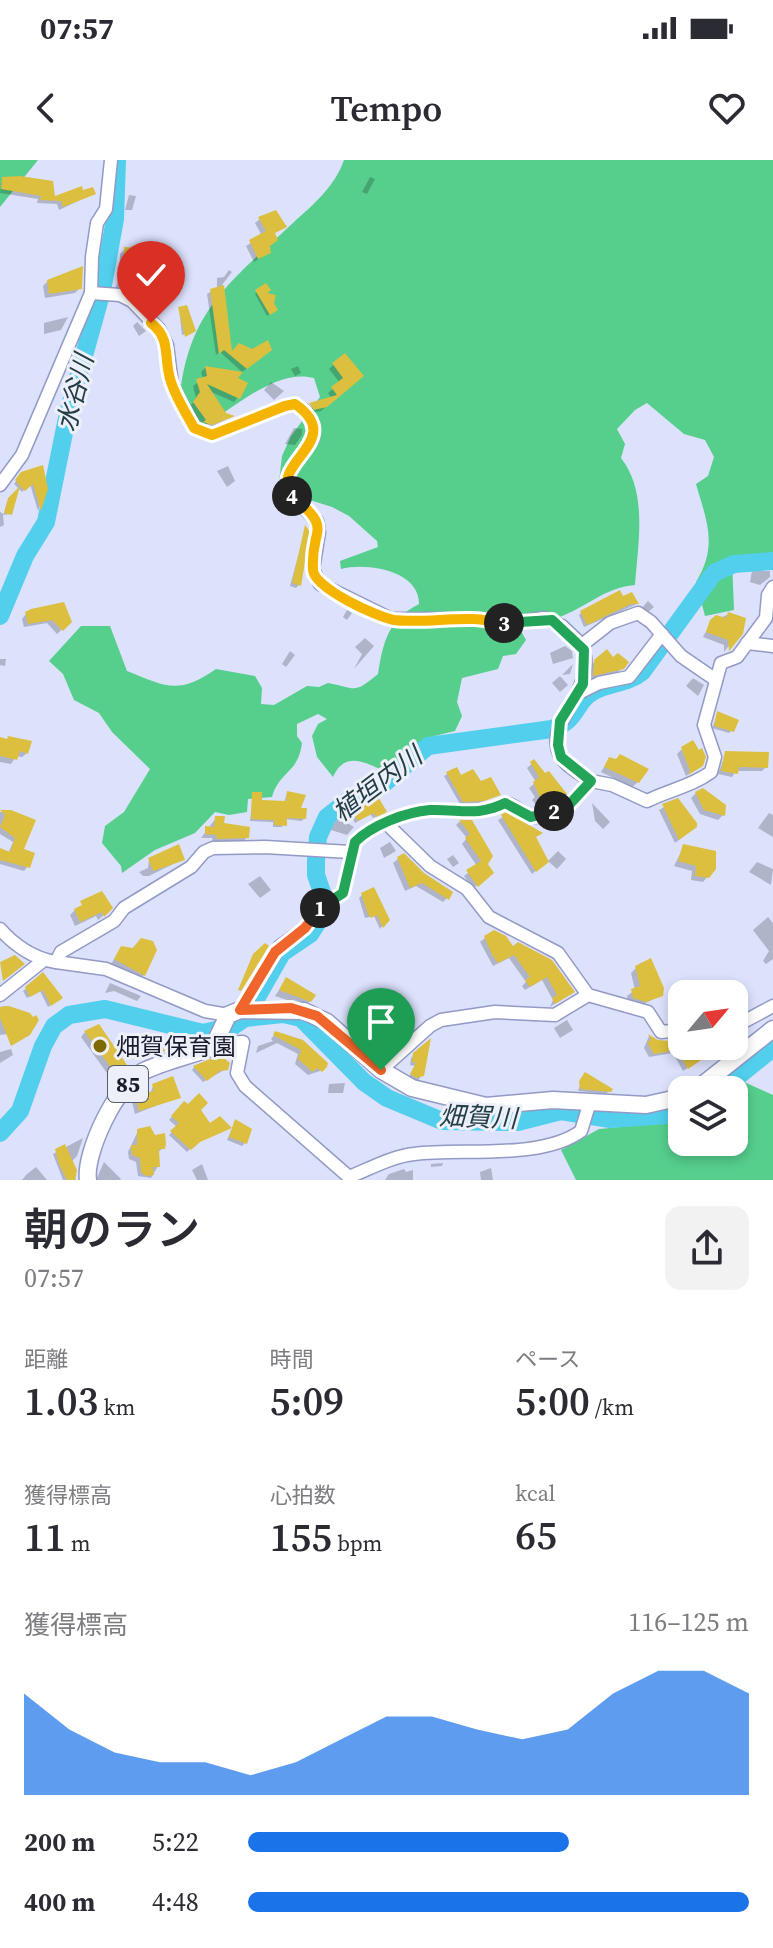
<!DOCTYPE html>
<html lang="ja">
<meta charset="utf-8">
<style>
:root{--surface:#fff;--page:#f2f2f3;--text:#2b2b33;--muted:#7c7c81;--accent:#1a73e8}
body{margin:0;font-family:"Source Serif 4","Noto Sans JP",serif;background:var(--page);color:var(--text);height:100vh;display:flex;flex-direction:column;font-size:30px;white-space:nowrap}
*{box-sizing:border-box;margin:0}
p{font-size:26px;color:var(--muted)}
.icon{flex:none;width:44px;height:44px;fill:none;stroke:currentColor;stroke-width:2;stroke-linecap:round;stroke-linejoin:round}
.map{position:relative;height:1020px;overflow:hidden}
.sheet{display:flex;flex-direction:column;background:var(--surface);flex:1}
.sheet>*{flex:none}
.needle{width:52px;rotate:61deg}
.tools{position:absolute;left:668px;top:820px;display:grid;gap:16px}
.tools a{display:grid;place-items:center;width:80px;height:80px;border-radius:16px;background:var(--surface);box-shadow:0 4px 12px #0003;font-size:40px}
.pin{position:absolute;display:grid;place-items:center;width:68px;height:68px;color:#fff;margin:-82px -34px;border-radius:50% 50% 50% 0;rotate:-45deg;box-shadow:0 0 8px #0007}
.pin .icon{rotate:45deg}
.km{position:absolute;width:40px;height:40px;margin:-20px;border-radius:50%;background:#222;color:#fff;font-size:22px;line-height:40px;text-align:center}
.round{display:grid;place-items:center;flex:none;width:84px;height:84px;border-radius:16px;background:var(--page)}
.summary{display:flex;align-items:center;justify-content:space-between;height:136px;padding:0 24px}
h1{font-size:44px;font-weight:600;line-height:60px}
.metrics{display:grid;grid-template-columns:repeat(3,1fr);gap:12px;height:136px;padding:8px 24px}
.metrics div{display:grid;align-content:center}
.metrics b{font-size:40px;font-weight:600}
.metrics small{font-size:22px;font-weight:400}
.metrics p{font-size:22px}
.chart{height:224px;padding:16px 24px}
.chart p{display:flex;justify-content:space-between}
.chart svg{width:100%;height:144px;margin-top:8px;fill:var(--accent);opacity:.7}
ul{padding:0 24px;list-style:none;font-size:26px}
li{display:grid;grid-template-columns:128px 96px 1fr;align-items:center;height:60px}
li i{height:20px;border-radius:10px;background:var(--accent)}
.status{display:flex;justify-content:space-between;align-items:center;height:56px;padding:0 40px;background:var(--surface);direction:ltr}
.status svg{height:22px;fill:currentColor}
header{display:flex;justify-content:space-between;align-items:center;height:104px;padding:0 24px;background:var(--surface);font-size:36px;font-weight:600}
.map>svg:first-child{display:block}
</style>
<div class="status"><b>07:57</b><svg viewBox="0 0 49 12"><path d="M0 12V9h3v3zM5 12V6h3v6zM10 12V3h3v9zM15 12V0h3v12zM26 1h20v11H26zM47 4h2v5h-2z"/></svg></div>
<header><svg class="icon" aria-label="back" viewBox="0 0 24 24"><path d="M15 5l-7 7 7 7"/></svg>Tempo<svg class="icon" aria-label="heart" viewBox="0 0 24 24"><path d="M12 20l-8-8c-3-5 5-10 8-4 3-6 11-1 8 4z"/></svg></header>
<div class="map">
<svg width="773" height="1020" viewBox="0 0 773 1020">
<rect width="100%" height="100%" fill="#dce1fc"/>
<g fill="#56cf8d">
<polygon points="0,0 38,0 0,47"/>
<path d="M 344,0 L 773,0 L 773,397 L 732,400 L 734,450 L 705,456 L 696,422 C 718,386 707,362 696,324 L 708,316 L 714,297 L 705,280 L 684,274 L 647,243 L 635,250 L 617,269 L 625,284 L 621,298 C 648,332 638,384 635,425 C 603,428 586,448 557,458 L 542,452 L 515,460 L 526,480 L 516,494 L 503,496 L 498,509 L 462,518 L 457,542 L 462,556 L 455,571 L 426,578 L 392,607 L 382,610 C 363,601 344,592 333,617 L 317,597 L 312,576 L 318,564 L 327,559 L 318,554 L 297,564 L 297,576 L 302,583 C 298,614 280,610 272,637 L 248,639 L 247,652 L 229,655 L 215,652 L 195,673 L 155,690 L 122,713 L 121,706 L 102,683 L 105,666 L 124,652 L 150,609 L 112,572 L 99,553 L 74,540 L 63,514 L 49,501 L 81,466 L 110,466 L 127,511 C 167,527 178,535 216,509 L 255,516 L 262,528 L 261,544 L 274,545 L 307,526 L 319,527 L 328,523 C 356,528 353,535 378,514 C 383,481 389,459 419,444 C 420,411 367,402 341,409 L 340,401 L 378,387 L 377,381 L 349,356 L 332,347 L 278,330 L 282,296 L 291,276 L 320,237 L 314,218 C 277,208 235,247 204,266 L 194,267 L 179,250 C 184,153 228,124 294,62 C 314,44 335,26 344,0 Z"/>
<polygon points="744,922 773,935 773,1020 576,1020 561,990 599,969 682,961 682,982 734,982 734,933"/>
</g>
<g fill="#0003">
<polygon points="370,17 375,19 367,34 362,32"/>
<polygon points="2,19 53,38 93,34 59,50 57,44 37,43 38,39 0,33"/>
<polygon points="129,35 136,36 132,50 125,50"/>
<polygon points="260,59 284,66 273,74 269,92 254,102 246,86 262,76 255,63"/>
<polygon points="125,89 138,125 133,130 115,129 120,117 120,94"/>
<polygon points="229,110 232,112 222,125 231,195 266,194 242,212 220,192 216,195 207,134 217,128 217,118 224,117"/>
<polygon points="48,121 80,128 75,133 45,138 43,126"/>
<polygon points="265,125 264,134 273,152 267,156 255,134"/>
<polygon points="179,148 191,173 182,175"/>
<polygon points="68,157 61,170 44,174 44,163"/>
<polygon points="137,162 146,171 139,176 133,166"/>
<polygon points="333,205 357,220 321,251 310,253 306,248 332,239 328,233 340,223 329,209"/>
<polygon points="298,206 301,213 295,216 291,209"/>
<polygon points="205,208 239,214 235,218 238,237 234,242 209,231 225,254 231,257 206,269 189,248 196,238 193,226 203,219 201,212"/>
<polygon points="271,222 284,231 274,240 264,230"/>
<polygon points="294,268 302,269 302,275 295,285 285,284"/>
<polygon points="228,306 235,321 227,327 217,311"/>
<polygon points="19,317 46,329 38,351 30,324 22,332 14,324"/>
<polygon points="16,333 10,354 3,355 4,365 0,367 0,352 4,354 7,342"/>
<polygon points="306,367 299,425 296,428 290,426"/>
<polygon points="752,411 770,411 770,417 760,425 750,422"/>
<polygon points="622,439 637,444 584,467 579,455 582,452"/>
<polygon points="648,441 654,447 647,453 641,449"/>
<polygon points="347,450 352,453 347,460 343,457"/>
<polygon points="26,454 70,462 57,474 47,463 24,467 22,459"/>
<polygon points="729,454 743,467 724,492 724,485 703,477 711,462"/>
<polygon points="365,478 374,486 354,509 362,494 355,487"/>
<polygon points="565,486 572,491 573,498 553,504 550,493"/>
<polygon points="290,491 295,495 286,507 282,504"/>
<polygon points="606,492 622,508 617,513 589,519 590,506"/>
<polygon points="0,499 6,499 5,506 0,505"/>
<polygon points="573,504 570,514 562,515"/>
<polygon points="560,516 568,525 560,532 552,523"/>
<polygon points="693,518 704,525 698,536 686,526"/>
<polygon points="718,553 732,570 729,573 712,568"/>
<polygon points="0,579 27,593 22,597 16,596 11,604 0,602"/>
<polygon points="682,589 701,605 686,616 677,594"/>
<polygon points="726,593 766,607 762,611 736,611 732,617 718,614"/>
<polygon points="609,599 638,622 632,627 601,612"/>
<polygon points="534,602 564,633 560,638 537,646 532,640 535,637 529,628 536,622 527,608"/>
<polygon points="456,609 460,617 499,634 479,643 460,644 444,616"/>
<polygon points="287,633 304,659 301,661 285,659 282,667 273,667 273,662 250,661 253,634 260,642 284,643"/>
<polygon points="696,633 723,655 718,660 700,654 691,638"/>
<polygon points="677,640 690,671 675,683 659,650"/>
<polygon points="592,643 610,662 603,669 595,661"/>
<polygon points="350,647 362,648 382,654 373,658 370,654 355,663 348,650"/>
<polygon points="0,652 11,652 28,706 24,711 0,704 0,691 8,694 13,682 0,674"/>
<polygon points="769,653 773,655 773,677 758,668"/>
<polygon points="506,655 534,678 546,702 532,714 498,660"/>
<polygon points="216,658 222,665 247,677 243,682 213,682 212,678 201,678"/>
<polygon points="339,658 354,667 347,675 328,669"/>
<polygon points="459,662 471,662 491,712 473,729 464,716 477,706 462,684 467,678 456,665"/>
<polygon points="390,682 396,691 384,698 380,688"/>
<polygon points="684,686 708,716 703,722 691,720 692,711 674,706"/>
<polygon points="558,691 566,699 557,709 548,701"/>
<polygon points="453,695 459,703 453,707 447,699"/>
<polygon points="183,699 149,716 143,716 139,712 148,708 149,700"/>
<polygon points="398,699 423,714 447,738 443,742 416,726 405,731 393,703"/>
<polygon points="757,702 773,709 771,725 749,712"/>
<polygon points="260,716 271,730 260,738 248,724"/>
<polygon points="105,735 110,748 106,753 98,760 96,756 75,766 70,755 77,748"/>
<polygon points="362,735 387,759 380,769 374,756 365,758 359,738"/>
<polygon points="768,757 773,763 773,799 766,804 763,801 769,791 753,770"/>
<polygon points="485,778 512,789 572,832 550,847 553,840 542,820 525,830 522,826 526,822 509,798 493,806 480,782"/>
<polygon points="137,783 144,815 139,819 111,804 121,788 132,789"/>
<polygon points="649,801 661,835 640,846 628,843 627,836 635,830 631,813 641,803"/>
<polygon points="43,815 58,840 48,847 40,831 27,838 23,831"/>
<polygon points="286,820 310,841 305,846 275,836"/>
<polygon points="110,823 141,836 137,841 114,831 105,833"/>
<polygon points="718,823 722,829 710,834 708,831"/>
<polygon points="5,846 29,854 23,872 0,875 0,847"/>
<polygon points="680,851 682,858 670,864 668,857"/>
<polygon points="567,860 573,870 560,878 554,868"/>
<polygon points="85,872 122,912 112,920 81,877"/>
<polygon points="275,874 325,904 320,911 308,915 295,904 298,894 277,883 256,893 258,886 273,881 271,879"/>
<polygon points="649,876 657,882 682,881 682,886 703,886 703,898 683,911 673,893 649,897 644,888"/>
<polygon points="143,882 162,891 142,900 140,885"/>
<polygon points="427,883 420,918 418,921 409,917 415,906 410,905 411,898"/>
<polygon points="11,889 13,895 0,903 0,892"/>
<polygon points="194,907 226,909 203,922 192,910"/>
<polygon points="583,917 610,930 606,934 578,931"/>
<polygon points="345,923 343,933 328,933 329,924"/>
<polygon points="153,926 178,937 135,954 132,942 150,934"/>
<polygon points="184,943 198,950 195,984 187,992 169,975 177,967 169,960"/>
<polygon points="235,962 245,983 242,986 227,980"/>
<polygon points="138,971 163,988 157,993 158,1006 151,1018 138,1016 136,1002 129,999 128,992"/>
<polygon points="83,978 77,996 71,1002 76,1020 63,1020 53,994"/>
<polygon points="104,1002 121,1019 120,1020 96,1020"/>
<polygon points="443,1003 442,1006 431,1007 431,1004"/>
<polygon points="202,1004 208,1020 197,1020 192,1010"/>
<polygon points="36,1007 47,1020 22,1020 27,1014"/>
<polygon points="491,1008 493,1020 481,1020 480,1012"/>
<polygon points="404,1009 406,1012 413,1010 413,1020 385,1020 389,1014"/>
</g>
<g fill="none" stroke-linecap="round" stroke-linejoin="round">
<g stroke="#51cfec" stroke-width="18">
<polyline points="0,456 25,396 46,362 68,253 102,131 115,59 117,0"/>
<path d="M 245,858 L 282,793 L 310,774 L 323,754 L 325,741 L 316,715 L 316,701 L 318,677 L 327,657 L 350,639 L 380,627 L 428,586 L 552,569 C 580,559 573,543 594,531 C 610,522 627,524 642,512 L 714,413 L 734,404 L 773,401"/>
<polyline points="721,930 773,888"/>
<polyline points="0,973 20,951 43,886 54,866 69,855 105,849 203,873 233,866 245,858 283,854 301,858 364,922 387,938 442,961 518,962 561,951 610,959 682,954"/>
</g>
</g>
<g fill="#dcbf3e">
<polygon points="20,16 53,21 55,36 82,26 83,30 93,27 96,34 63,47 61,41 40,40 41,36 1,29 2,17"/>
<polygon points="276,50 287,67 275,73 278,80 270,86 271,93 258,99 249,80 266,71 258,57"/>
<polygon points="124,87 139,88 143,103 140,126 119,125 120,114 124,113"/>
<polygon points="83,106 82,129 49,134 47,120"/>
<polygon points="266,123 271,130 267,133 276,135 274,143 278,150 270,155 255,130"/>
<polygon points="224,125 232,191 239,183 252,189 268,180 272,190 247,209 224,190 219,194 210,129"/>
<polygon points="187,145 196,171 185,177 178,147"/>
<polygon points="345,193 364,216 327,247 314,250 309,243 337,235 331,227 343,218 332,203"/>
<polygon points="205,206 243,212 238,218 248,223 240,239 207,224 226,253 235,256 212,265 203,262 206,260 193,242 200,232 196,219 207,216"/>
<polygon points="43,305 48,329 41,351 33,324 25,331 20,326 12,355 4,353 8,338 20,326 15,320 21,312"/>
<polygon points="305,365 310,372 301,426 292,423"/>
<polygon points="620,430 623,436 632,432 639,444 631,444 587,465 580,451"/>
<polygon points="64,442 72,462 63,471 52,460 28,464 25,452 31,449"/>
<polygon points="728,452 746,458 743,474 729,491 728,480 706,472 710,460 716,455 726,458"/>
<polygon points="607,489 613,497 618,493 629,502 624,509 593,516 594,500"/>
<polygon points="717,551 739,560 734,572 714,566"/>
<polygon points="8,576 32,581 28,594 20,591 17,600 0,596 0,577 7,579"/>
<polygon points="693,580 699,590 702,588 706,597 703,606 688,615 690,611 681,587"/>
<polygon points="725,591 769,592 768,608 739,607 738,614 721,611"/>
<polygon points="620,594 649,609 639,623 604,607 609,597 616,599"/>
<polygon points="534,599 545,613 549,611 567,634 561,638 558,634 542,642 533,622 539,617 530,602"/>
<polygon points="457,607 461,615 473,609 481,621 491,617 501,635 484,641 463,642 446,612"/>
<polygon points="703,628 726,645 725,656 704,650 695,632"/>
<polygon points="287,631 306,635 301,648 307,648 306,659 287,658 287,666 274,665 274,660 251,659 252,632 262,632 262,640 286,641"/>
<polygon points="377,635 387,652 376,657 374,653 358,661 349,646 359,641 362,645"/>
<polygon points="678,638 697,663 697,667 679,680 662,644"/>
<polygon points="0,650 11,650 36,660 24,689 35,693 30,708 0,700 0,688 10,692 15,678 0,667 5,655"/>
<polygon points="506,652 543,673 536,677 549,702 536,712 501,655"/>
<polygon points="215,656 225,656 224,663 250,667 249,678 217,679 216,675 205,674 205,666 214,667"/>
<polygon points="459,660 472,660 493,696 488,704 494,713 478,727 466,710 481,701 465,678 470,674"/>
<polygon points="179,684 185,700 153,711 148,698"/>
<polygon points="683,684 716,691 716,709 709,718 695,716 696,706 678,701"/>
<polygon points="404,693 424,713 453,732 449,740 422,723 410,728 397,697"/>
<polygon points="374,727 390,760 383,768 377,755 371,758 368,754 361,733"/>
<polygon points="102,731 113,748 104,757 102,752 80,762 74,749 82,745 80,741"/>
<polygon points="494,770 506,776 513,786 518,782 552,800 575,832 555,844 552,838 557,835 547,817 530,827 525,820 530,817 514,795 498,803 492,795 484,776"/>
<polygon points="141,778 153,781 157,790 145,816 114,799 121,786 133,788"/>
<polygon points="265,783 269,786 241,831 238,830 253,794"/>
<polygon points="15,795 25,804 3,821 0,802"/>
<polygon points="651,798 664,828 663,836 646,842 633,838 631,829 640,826 635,806"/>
<polygon points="43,812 63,838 51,846 43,830 30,837 25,827"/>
<polygon points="286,817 316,835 311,842 279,830"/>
<polygon points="9,846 30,853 33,857 36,855 39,860 30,875 11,886 0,858 0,847"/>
<polygon points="99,864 129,908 118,917 84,871"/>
<polygon points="275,871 303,880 328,903 327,907 322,912 317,908 313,912 298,899 301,890 273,875"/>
<polygon points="157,874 165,891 146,898 142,880"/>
<polygon points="648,874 658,880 682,882 682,886 705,886 710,894 688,909 677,890 654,894 647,882 651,880"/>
<polygon points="431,878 424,916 416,918 410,914 416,903 412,902 413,893"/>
<polygon points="220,895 230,903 228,910 220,911 207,921 193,906"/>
<polygon points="585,912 613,929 611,932 580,929 579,921"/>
<polygon points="173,916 181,938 139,951 135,935 154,931 152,924"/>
<polygon points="199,933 208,943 201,950 210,963 220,956 232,968 200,982 191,990 170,971 179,963 171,956 184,941 188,944"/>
<polygon points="235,959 252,969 247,984 229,977"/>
<polygon points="150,966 155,975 165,973 166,984 165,989 159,989 160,1007 153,1007 154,1015 146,1016 141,1012 140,998 132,995 131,985 137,985 137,969"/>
<polygon points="65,984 77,1010 75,1020 67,1020 59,1004 55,989"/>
</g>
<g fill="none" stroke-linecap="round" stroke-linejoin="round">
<defs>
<g id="minor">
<polyline points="91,133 120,135 132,141 159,169 167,185 172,225 194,268 212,275 285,246 295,244 304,250 313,265 313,279 288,314 287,327 289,333 317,361 319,372 313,409 320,424 391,459 479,459 514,463 544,458 562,466 582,485 610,463 638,453 651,462 681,496 716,520"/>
<polyline points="0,325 22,295 91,133 92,97 97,63 106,49 111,0"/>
<polyline points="747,483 773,486"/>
<path d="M 582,485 C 600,532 540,562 561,597 C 567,607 582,615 591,621"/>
<polyline points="581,532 599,523 629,517 662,474"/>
<polyline points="387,664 430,706 467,729 489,757 558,793 588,835 648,852 661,872 682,870"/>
<path d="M 0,769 C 14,785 34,799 56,802 L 61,792 L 114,761 L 124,748 L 191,707 L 204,692 L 213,688 L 265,687 L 350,692"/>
<polyline points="56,802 106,809 205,851 228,855"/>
<polyline points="0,835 44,800"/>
<path d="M 240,850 L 280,786 L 305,768 L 319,749 L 343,733 L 355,682 C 372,665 406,652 430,650 C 460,649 477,657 505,643 C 516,644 523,656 533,657 C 558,658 576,639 591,621 L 612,625 L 647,641 C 669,630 692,626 711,612 L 715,597 L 704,565 L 721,503 L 737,497 L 766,458 L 768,435 L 773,427"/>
<polyline points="734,867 773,846"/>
<path d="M 217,883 L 243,882 L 237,913 L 245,926 L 349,1017 C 369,1009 393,996 414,994 C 462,988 542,1000 581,971 L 590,942"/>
<polyline points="381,910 430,866 441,860 495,852 555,855 588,835"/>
</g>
<g id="major">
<polyline points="696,930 773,869"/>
<path d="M 88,1020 C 84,993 117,924 142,912 C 164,901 190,896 213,887 L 228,855 L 240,850 L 304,851 L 327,862 L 381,910 L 412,928 L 486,946 L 553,940 L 646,945 L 682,937"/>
</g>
</defs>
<use href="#minor" stroke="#929ac5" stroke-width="15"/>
<use href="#major" stroke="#929ac5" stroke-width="19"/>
<use href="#minor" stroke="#fff" stroke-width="12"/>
<use href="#major" stroke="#fff" stroke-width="16"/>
</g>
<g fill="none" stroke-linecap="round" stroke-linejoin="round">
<defs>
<polyline id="split-1" points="320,748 305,768 275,792 240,850 291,848 317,856 381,910"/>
<path id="split-2" d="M 320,748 L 343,733 L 355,682 C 372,665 406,652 430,650 C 460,649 477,657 505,643 L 531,657 L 554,651"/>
<polyline id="split-3" points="504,463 552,460 584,490 583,524 560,561 558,585 561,597 591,621 567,647 554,651"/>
<path id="split-4" d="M 292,336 C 335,371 310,367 313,410 C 314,428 377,457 394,460 C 421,463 447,458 474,459 C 484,459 494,463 504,463"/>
<path id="split-5" d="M 151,163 C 172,179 163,199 171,222 C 176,238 186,253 194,268 L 212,275 L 285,246 L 295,244 C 348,281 267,303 292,336"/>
</defs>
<use href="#split-1" stroke="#fff" stroke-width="16"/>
<use href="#split-2" stroke="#fff" stroke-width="16"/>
<use href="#split-3" stroke="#fff" stroke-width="16"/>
<use href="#split-4" stroke="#fff" stroke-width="16"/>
<use href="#split-5" stroke="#fff" stroke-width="16"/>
<use href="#split-1" stroke="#f0652b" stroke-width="10"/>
<use href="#split-2" stroke="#22a559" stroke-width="10"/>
<use href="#split-3" stroke="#22a559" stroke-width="10"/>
<use href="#split-4" stroke="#f5b400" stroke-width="10"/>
<use href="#split-5" stroke="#f5b400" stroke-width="10"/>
</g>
<circle fill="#7e6a02" stroke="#edeff9" stroke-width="3" cx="100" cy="886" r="8"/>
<g text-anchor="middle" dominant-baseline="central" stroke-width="6" stroke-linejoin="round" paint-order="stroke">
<rect fill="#edeff9" stroke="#585b69" stroke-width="2" x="108" y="906" width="40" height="36" rx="6"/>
<g font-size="22" font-weight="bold" fill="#181b2b">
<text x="128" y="924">85</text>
</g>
<g font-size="24" fill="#181b2b" stroke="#edeff9" text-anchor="start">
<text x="116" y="886">畑賀保育園</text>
</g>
<g font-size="26" font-style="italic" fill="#223d44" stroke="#edeff9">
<text transform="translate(75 233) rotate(-76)">水谷川</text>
<text transform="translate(377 624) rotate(-37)">植垣内川</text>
<text transform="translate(478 957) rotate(2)">畑賀川</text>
</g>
</g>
</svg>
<div class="tools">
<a><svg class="needle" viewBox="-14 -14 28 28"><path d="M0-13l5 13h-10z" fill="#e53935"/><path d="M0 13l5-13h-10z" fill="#7c7c81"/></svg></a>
<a><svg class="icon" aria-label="layers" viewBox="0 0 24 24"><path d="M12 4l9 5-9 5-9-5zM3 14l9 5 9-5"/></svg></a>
</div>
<div class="pin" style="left:381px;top:910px;background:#1e9e55"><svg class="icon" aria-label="arrive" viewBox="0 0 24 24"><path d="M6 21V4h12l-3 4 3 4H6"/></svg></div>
<div class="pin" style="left:151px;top:163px;background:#d93025"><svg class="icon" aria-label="check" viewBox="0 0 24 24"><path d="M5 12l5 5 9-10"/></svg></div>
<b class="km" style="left:320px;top:748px">1</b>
<b class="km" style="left:554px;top:651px">2</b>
<b class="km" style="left:504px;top:463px">3</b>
<b class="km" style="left:292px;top:336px">4</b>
</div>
<section class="sheet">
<div class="summary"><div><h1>朝のラン</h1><p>07:57</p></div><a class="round"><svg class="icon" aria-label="share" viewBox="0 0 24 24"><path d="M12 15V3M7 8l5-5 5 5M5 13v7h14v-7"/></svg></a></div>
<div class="metrics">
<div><p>距離</p><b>1.03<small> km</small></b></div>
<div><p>時間</p><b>5:09</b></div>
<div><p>ペース</p><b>5:00<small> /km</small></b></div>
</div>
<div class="metrics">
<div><p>獲得標高</p><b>11<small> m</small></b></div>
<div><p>心拍数</p><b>155<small> bpm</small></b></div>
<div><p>kcal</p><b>65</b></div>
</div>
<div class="chart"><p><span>獲得標高</span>116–125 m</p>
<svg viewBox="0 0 160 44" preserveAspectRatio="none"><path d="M0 44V13L10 24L20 31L30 34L40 34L50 38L60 34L70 27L80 20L90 20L100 24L110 27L120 24L130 13L140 6L150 6L160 13V44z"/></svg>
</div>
<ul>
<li><b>200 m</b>5:22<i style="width:64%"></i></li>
<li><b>400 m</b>4:48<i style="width:100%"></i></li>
</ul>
</section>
